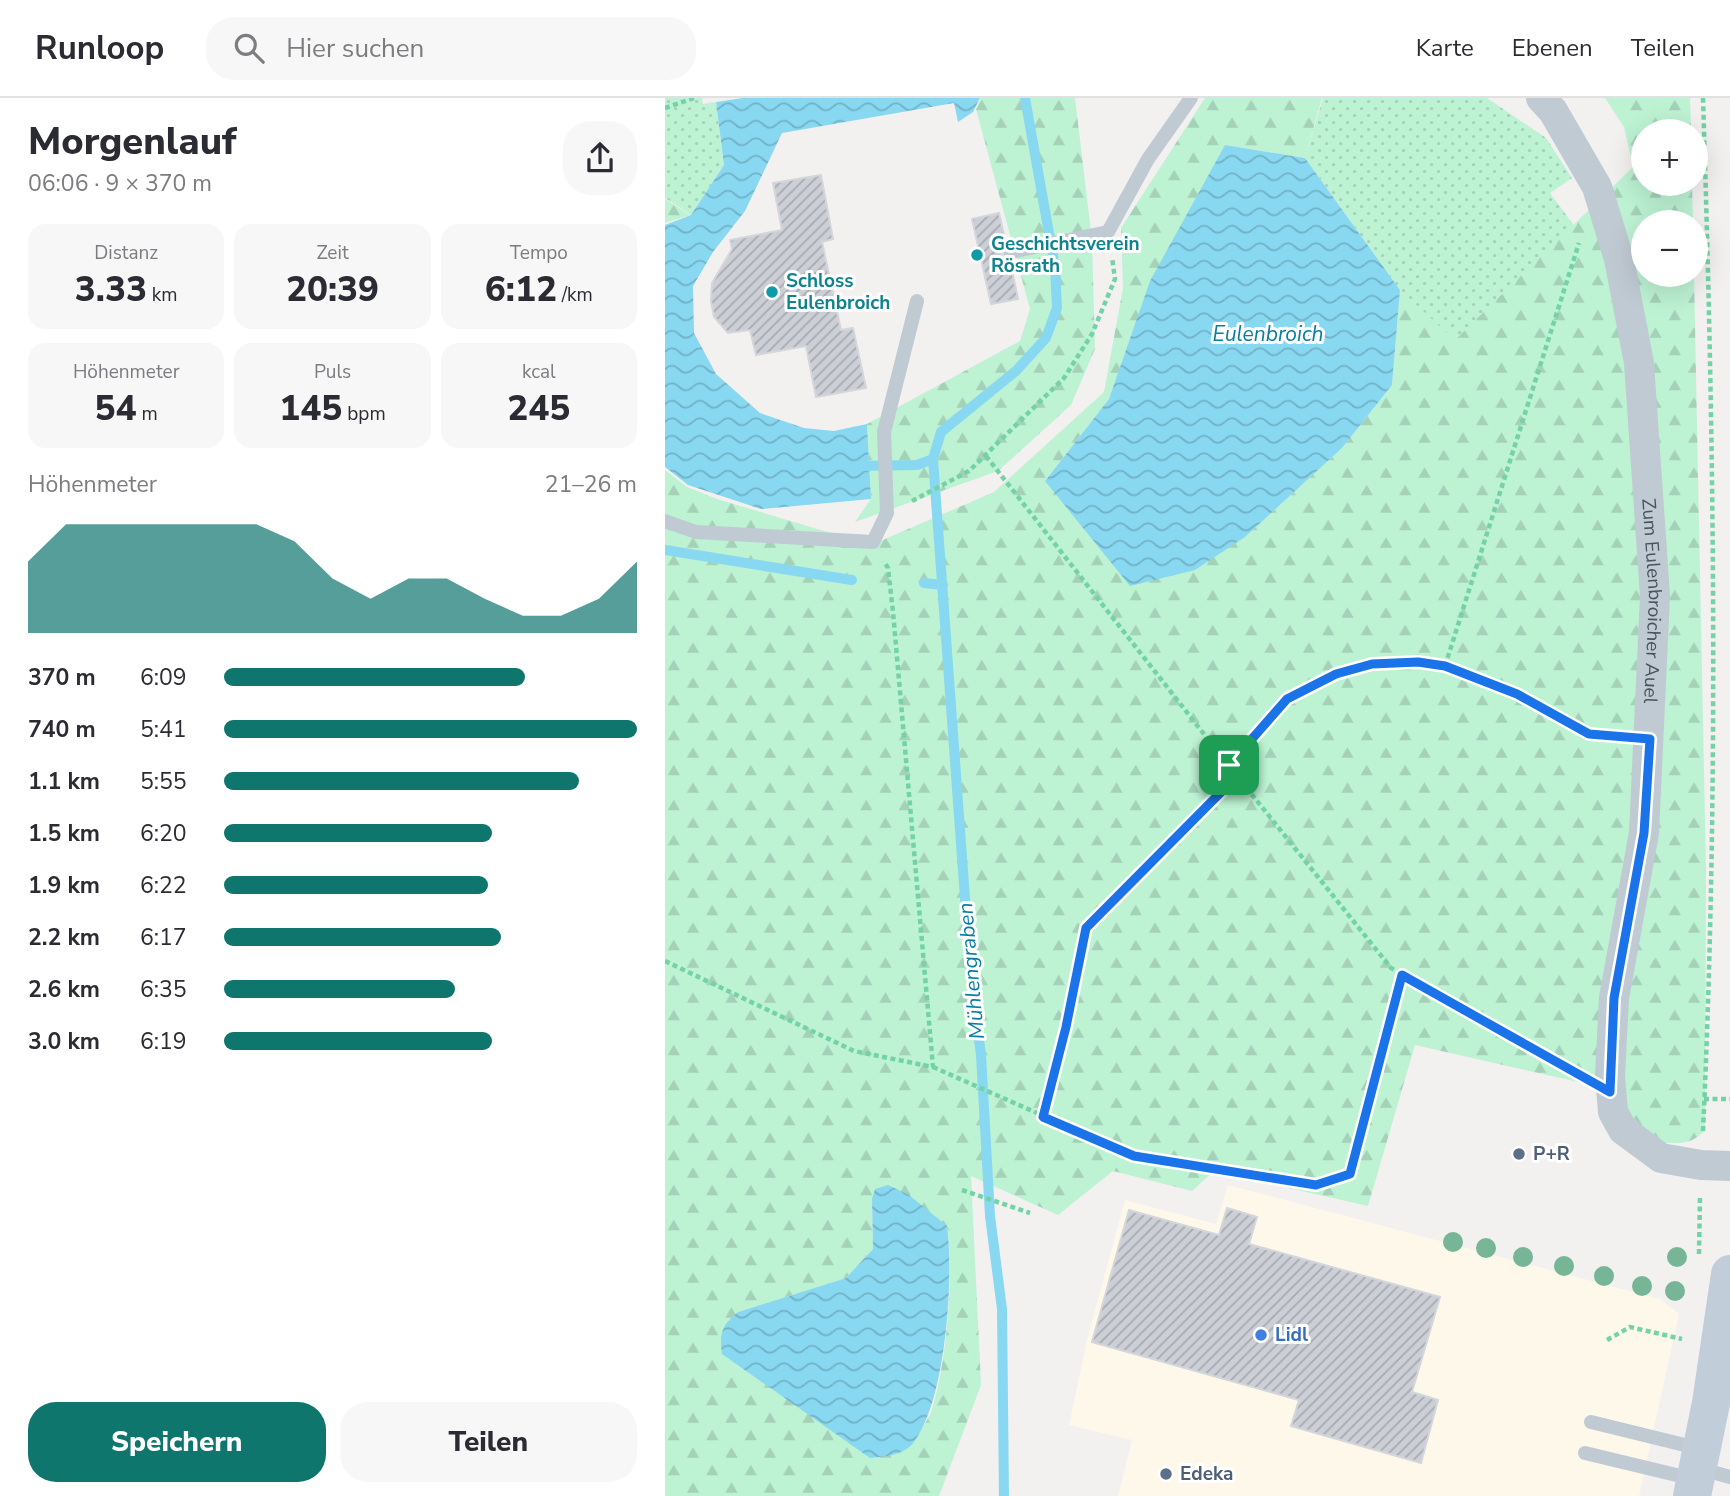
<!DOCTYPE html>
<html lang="de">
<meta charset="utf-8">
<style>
:root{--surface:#fff;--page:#f7f7f7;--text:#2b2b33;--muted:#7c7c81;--line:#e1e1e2;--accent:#0f766e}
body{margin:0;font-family:"Nunito Sans",sans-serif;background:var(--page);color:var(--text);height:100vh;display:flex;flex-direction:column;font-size:26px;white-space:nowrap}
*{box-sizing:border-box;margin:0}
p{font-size:23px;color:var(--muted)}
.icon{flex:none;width:38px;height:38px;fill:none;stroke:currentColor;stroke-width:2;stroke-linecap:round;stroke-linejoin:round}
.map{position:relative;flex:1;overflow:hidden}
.drawer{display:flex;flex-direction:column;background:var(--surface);width:665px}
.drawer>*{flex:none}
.controls{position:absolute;left:966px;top:21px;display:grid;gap:14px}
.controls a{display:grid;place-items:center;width:77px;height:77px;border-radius:50%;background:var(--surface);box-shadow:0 7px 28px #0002;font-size:35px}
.pin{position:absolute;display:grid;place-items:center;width:60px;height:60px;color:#fff;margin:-30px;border-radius:14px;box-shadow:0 4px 10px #0006}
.round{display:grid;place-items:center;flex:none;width:74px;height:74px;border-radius:28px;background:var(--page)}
.head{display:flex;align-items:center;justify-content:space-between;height:119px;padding:0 28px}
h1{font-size:38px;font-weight:800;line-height:52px}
.figures{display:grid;grid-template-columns:repeat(3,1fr);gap:10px;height:119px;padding:7px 28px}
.figures div{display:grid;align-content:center;border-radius:18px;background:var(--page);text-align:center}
.figures b{font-size:35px;font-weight:800}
.figures small{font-size:19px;font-weight:400}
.figures p{font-size:19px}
.chart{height:196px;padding:14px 28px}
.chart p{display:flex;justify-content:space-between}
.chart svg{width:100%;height:126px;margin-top:7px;fill:var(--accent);opacity:.7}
.button{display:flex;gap:14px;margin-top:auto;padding:14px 28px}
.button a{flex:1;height:80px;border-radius:28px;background:var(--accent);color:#fff;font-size:28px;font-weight:800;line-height:80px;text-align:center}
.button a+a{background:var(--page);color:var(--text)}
ul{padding:0 28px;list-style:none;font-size:23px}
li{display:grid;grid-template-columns:112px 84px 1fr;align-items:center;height:52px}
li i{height:18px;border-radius:9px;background:var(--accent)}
header{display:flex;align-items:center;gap:42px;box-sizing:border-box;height:98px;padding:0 35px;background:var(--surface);border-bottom:2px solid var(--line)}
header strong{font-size:33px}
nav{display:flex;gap:38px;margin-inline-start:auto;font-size:24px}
.search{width:490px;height:63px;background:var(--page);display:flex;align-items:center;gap:18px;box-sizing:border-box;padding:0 24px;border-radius:28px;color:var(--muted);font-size:26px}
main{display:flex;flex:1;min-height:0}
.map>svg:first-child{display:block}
</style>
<header>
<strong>Runloop</strong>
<div class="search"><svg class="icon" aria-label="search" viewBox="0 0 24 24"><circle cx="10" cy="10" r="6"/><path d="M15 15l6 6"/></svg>Hier suchen</div>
<nav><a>Karte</a><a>Ebenen</a><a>Teilen</a></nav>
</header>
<main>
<section class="drawer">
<div class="head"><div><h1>Morgenlauf</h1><p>06:06 · 9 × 370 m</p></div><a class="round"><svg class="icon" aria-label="share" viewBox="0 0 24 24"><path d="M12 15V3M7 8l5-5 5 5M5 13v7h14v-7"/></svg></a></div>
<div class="figures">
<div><p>Distanz</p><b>3.33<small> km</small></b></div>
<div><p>Zeit</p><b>20:39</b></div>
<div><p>Tempo</p><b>6:12<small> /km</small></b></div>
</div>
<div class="figures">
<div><p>Höhenmeter</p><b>54<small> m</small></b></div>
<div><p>Puls</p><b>145<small> bpm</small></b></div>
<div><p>kcal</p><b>245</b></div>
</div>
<div class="chart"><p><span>Höhenmeter</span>21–26 m</p>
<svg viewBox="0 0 160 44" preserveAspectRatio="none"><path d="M0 44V19L10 6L20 6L30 6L40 6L50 6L60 6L70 12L80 25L90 32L100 25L110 25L120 32L130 38L140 38L150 32L160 19V44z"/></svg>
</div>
<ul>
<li><b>370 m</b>6:09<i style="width:73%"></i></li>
<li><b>740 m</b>5:41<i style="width:100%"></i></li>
<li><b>1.1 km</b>5:55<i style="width:86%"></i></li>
<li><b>1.5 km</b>6:20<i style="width:65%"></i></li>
<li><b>1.9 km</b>6:22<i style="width:64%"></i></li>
<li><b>2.2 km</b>6:17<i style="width:67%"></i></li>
<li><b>2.6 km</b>6:35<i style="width:56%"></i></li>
<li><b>3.0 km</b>6:19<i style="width:65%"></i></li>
</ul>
<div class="button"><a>Speichern</a><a>Teilen</a></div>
</section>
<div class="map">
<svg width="1065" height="1398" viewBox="0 0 1065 1398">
<defs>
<pattern id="grass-dots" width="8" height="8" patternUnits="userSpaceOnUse" patternTransform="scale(1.75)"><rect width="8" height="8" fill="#bdf2d3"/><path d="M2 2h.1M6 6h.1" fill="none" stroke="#a4d1b8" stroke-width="1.8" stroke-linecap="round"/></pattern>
<pattern id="forest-firs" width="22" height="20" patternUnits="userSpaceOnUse" patternTransform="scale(1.75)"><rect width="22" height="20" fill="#bdf2d3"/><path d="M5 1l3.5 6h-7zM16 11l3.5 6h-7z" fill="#a4d1b8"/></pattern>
<pattern id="water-waves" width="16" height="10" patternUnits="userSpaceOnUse" patternTransform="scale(1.75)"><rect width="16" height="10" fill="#88d8f1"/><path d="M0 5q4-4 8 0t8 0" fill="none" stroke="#71b2c6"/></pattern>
<pattern id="building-hatch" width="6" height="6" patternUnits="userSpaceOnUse" patternTransform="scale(1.75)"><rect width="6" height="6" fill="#cccfd5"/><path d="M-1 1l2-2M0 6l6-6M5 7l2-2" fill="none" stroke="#a7abb0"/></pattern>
</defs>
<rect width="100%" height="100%" fill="#f3f0f0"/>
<polygon fill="#fdf8e9" points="563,1087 995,1201 1014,1216 974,1398 453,1398 467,1342 404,1327 422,1242 460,1102 551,1126"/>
<g fill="url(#grass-dots)">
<polygon points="0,0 37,0 38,6 51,4 59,67 26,117 0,100"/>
<polygon points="658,0 822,0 881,40 907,80 885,95 910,129 790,243 735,192 640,60"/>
</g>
<g fill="url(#forest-firs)" fill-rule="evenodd">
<polygon points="316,0 410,0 427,142 430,251 406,307 333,373 190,424 206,401 202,326 355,243 365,211 311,11"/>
<path d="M 540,0 L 657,0 L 640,60 L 560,47 L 463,251 L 444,301 L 380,383 L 580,439 L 677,350 L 727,287 L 735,192 L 790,242 L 968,69 L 959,29 L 940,0 L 1025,0 L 1026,33 L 978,33 L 978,86 L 1027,86 L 1028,124 L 978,124 L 978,177 L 1029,177 L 1041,773 L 1040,1032 C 1027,1047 1015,1045 996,1045 L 931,988 L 750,947 L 703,1108 L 549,1073 L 527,1093 L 448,1073 L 393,1117 L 306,1078 L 316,1287 L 274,1398 L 0,1398 L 0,372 L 22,389 L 52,401 L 206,447 L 329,394 L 439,294 L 458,190 L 456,130 ZM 207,1101 L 282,1128 C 289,1176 282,1264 267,1311 C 263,1323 254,1334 248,1345 L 73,1214 L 181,1180 L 208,1151 Z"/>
<polygon points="0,101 25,117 0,125"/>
</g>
<g fill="url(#water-waves)">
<polygon points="78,0 315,0 308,14 293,24 289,5 117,35 80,113 48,154 28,188 29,235 51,276 95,315 139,330 169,333 202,326 206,401 96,411 23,387 0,369 0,127 26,117 59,67 51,4"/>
<polygon points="560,47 640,60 735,192 727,287 677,350 580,439 530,472 465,488 380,383 444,301 485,183"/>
<path d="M 223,1087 L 244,1097 L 282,1128 C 289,1179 281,1302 249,1344 C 238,1358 221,1358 205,1360 L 57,1256 C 54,1235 57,1227 73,1214 L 181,1180 L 208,1151 L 207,1101 L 210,1091 Z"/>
</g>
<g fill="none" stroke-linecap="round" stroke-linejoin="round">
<g stroke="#88d8f1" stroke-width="10">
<polyline points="192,368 252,367 268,361"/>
<polyline points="0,452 187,482"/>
<polyline points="259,485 278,487"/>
<polyline points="339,1398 337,1211 325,1118 316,957 305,869 268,361 276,334 351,273 381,240 392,210 390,169 360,0"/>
</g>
</g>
<g fill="url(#building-hatch)" stroke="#d4d6dc" stroke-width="2">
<polygon points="156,77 168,141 157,144 176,232 188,230 201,290 151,299 141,248 91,257 85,232 63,235 49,219 46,203 47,185 67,151 65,142 117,132 108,85"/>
<polygon points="334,115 341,146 336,157 345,163 353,201 326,206 307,121"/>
<polygon points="562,1110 592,1119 584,1146 775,1199 747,1294 773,1302 756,1365 626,1328 634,1302 427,1244 464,1112 554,1137"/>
</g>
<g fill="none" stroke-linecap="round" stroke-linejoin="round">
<g stroke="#73d2a6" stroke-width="4.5" stroke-dasharray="5 3.5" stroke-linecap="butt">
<polyline points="0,10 29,0"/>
<polyline points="321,358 564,668"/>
<polyline points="247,403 304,373 399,280 427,236 450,181 447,159"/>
<polyline points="780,568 914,145"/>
<polyline points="0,863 189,953 268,969 228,514 223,470 219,463"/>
<polyline points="268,969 469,1058 651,1087 685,1076 737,877"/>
<polyline points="914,976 726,870 564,668 622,601 671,576 707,566 753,564 780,568 852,595 924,636 951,638"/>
<polyline points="1039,1001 1065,1001"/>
<polyline points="378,1019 401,929 421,829 572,678"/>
<path d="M 1038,1033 C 1054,689 1049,344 1038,0"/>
<polyline points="297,1092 365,1115"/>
<polyline points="1034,1156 1035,1098"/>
<polyline points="942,1242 965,1229 1017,1241"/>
</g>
<g stroke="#c0cad3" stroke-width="14">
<polyline points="345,154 443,134 483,61 526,0"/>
<polyline points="0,423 31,434 208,444 222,415 219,334 252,203"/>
<polyline points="926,1324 1036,1351"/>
<polyline points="920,1355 1028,1381"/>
<polyline points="1033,1370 1065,1379"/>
</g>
<path stroke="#c0cad3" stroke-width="30" id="s1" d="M 876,0 L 888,13 L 932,89 L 954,161 L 974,265 L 990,498 L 979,735 L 949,900 L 945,978 L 948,1014 L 958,1032 L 996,1060 L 1036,1067 L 1065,1068"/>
<polyline stroke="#c2cdda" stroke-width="38" points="1027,1398 1046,1305 1065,1176"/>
</g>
<g fill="#77b597">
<circle cx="788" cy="1144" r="10"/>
<circle cx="821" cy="1150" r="10"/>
<circle cx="858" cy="1159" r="10"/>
<circle cx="1012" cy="1159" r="10"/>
<circle cx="899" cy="1168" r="10"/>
<circle cx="939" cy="1178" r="10"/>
<circle cx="977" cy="1188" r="10"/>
<circle cx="1010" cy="1193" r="10"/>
</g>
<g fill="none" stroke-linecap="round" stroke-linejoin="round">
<defs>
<polygon id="route" points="753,564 780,568 852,596 924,636 985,641 979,735 949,900 945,994 737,877 685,1076 651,1087 469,1058 378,1019 401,929 421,830 572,678 564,667 622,601 671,576 707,566"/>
</defs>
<use href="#route" stroke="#fff" stroke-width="14"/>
<use href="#route" stroke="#1a73e8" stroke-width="9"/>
</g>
<g fill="#0f9aa8" stroke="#fff" stroke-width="2.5">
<circle cx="312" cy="157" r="7"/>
<circle cx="107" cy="194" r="7"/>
</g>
<g fill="#5c6f8a" stroke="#fff" stroke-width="2.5">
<circle cx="854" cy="1056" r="7"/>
<circle cx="501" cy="1376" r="7"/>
</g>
<circle fill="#3f7fe0" stroke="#fff" stroke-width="2.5" cx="596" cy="1237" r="7"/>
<g text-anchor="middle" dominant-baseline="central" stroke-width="6" stroke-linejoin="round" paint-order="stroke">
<g font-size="19" font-weight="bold" fill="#0d838f" stroke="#fff" text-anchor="start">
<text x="326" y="146">Geschichtsverein<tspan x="326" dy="22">Rösrath</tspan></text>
<text x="121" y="183">Schloss<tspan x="121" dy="22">Eulenbroich</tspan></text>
</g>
<g font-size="19" fill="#47535f" stroke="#fff">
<text stroke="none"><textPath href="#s1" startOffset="525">Zum Eulenbroicher Auel</textPath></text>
</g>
<g font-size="19" font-weight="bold" fill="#4e5e75" stroke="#fff" text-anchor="start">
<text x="868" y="1056">P+R</text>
<text x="515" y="1376">Edeka</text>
</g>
<g font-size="19" font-weight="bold" fill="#366cbe" stroke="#fff" text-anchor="start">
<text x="610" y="1237">Lidl</text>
</g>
<g font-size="21" font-style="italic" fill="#067ea4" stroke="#fff">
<text x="603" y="236">Eulenbroich</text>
<text transform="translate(306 873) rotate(-95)">Mühlengraben</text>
</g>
</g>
</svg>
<div class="controls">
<a>+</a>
<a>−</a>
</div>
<div class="pin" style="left:564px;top:667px;background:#1e9e55"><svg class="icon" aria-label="arrive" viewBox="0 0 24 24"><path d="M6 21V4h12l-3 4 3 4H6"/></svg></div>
</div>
</main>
